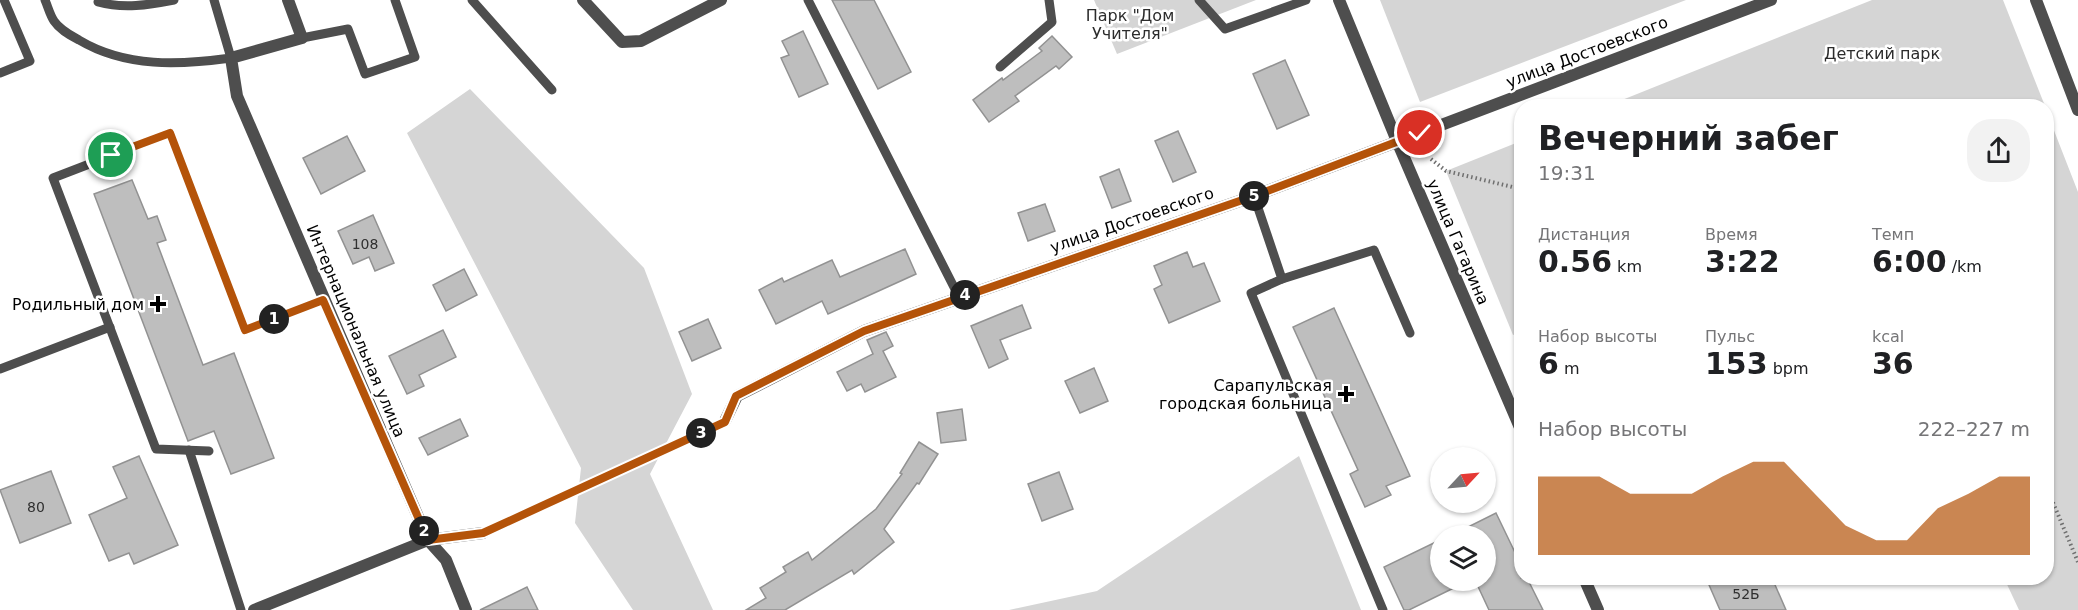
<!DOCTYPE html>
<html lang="ru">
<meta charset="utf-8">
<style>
:root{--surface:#fff;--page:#f2f2f2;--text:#202124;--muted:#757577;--accent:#b45309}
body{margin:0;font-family:"DejaVu Sans",sans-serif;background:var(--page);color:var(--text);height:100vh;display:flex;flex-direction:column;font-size:22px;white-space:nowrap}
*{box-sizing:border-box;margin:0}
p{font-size:20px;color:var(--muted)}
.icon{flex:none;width:33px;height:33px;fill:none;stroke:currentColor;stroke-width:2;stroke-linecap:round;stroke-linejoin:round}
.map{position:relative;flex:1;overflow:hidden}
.sheet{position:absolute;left:1514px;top:99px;width:540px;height:486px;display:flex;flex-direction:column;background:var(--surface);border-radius:24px;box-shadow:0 2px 4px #0004}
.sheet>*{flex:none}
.needle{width:39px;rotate:64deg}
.controls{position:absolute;left:1430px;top:447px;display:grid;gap:12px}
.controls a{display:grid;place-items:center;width:66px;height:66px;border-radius:50%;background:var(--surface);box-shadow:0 2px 4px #0004;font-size:30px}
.pin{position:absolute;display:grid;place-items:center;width:51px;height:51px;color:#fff;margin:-26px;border:3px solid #fff;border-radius:50%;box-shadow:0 2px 6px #0007}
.km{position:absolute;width:30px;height:30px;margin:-15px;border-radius:50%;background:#222;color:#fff;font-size:16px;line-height:30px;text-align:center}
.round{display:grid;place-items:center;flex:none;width:63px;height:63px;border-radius:24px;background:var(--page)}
.overview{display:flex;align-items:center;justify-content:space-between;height:102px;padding:0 24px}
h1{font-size:33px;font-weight:800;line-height:45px}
.stats{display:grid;grid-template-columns:repeat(3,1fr);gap:9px;height:102px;padding:6px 24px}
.stats div{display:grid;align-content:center}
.stats b{font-size:30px;font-weight:800}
.stats small{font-size:16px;font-weight:400}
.stats p{font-size:16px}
.chart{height:168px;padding:12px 24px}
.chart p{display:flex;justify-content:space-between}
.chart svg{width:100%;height:108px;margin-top:6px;fill:var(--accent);opacity:.7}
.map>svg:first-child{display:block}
</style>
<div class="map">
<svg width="2078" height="610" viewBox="0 0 2078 610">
<rect width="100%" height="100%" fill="#fff"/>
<g fill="#d5d5d5">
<polygon points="1094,0 1256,0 1117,54"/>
<polygon points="1380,0 1686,0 1420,102"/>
<polygon points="1872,0 2003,0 2045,106 1607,106"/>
<polygon points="470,89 644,268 692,394 650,474 713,610 633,610 575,523 581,468 407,133"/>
<polygon points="2046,110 2078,192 2078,610 2019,610 2004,578 2046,578"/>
<polygon points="1521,141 1521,332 1513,335 1446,171"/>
<polygon points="1299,456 1361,610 1009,610 1097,591"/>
</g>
<g fill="#bebebe" stroke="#929292" stroke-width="1.5">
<polygon points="832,0 874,0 911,72 878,89"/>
<polygon points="803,31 828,84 799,97 781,58 789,55 782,41"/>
<polygon points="1052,36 1072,57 1059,69 1056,66 1015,96 1019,101 989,122 973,100 1002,78 1003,80 1042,51 1039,48"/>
<polygon points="1285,60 1309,115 1277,129 1253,74"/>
<polygon points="1178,131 1196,172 1173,182 1155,141"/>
<polygon points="347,136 365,171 321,194 303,158"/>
<polygon points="1119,169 1131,201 1112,208 1100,177"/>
<polygon points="132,180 148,219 157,216 166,240 157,243 203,365 234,353 274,458 231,474 214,431 188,441 94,194"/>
<polygon points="1045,204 1055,231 1028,241 1018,213"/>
<polygon points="373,215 394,263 375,271 369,257 353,264 338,231"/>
<polygon points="905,249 916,274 828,314 822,301 776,324 759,290 782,278 784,282 832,260 840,277"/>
<polygon points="1187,252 1193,267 1204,263 1220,301 1169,323 1154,289 1162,285 1154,266"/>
<polygon points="464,269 477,295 446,311 433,285"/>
<polygon points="1022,305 1031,328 1000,340 1008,359 989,368 971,326"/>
<polygon points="1334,308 1410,476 1386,486 1391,495 1365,507 1350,474 1358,470 1293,327"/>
<polygon points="708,319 721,348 692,361 679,332"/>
<polygon points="443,330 456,357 419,375 424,386 407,394 389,356"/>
<polygon points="886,332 893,346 883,351 896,377 865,392 861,384 847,391 837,372 873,354 867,340"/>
<polygon points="1094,368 1108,401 1080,413 1065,381"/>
<polygon points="962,409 966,440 941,443 937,413"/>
<polygon points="460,419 468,436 428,455 419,438"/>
<polygon points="919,442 938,454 919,484 917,483 884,529 894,542 854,574 852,570 785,610 746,610 766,598 760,588 786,572 783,567 808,552 812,560 876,509 902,474 900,473"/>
<polygon points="139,456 178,545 134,564 129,553 109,561 89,515 127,498 113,467"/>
<polygon points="51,471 71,523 20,543 0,490"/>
<polygon points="1059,472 1073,509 1042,521 1028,484"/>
<polygon points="1496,513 1521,565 1521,578 1527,578 1543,610 1489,610 1475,580 1485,580 1485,536 1450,536"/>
<polygon points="1440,540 1440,580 1470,580 1409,610 1404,610 1384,567"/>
<polygon points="1706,578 1772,578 1786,610 1720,610"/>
<polygon points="527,587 538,610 480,610"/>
</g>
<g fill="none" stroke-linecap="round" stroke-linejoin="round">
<g stroke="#707070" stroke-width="4" stroke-dasharray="1.5 3" stroke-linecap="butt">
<polyline points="1431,159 1446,171 1521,189"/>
<polyline points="2046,486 2078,562"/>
<polyline points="495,528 711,428"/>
</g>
<g stroke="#4e4e4e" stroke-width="9">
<path d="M 45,0 C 48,7 50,15 54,21 C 60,30 70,35 79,40 C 126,68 180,65 231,58 L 214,0"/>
<polyline points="472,0 552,90"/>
<polyline points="808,0 959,297"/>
<polyline points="1199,0 1225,29 1306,0"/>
<path d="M 98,2 C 124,9 148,5 174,0"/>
<polyline points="302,38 348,29 365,74 415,57 395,0"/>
<polyline points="1000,67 1052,22 1049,0"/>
<polyline points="0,73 30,61 4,0"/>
<polyline points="1254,196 1282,279 1251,293 1383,610"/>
<polyline points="1282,279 1374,250 1410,333"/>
<polyline points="0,369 110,327"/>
<polyline points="189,450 241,610"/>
<polyline points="209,451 156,449 53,178 170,133 245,330 323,300"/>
</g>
<g stroke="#4e4e4e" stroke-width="12">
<polyline points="288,0 302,38 231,58 237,96 428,540 446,560 466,610"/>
<polyline points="583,0 622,42 641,41 721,0"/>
<polyline points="2036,0 2078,110"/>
<polyline points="725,421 737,396 864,331 1254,196 1771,0"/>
<polyline points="254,610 428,540 483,533"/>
</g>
<g stroke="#4e4e4e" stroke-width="12">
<polyline points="1339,0 1397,141 1521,430"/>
<polyline points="1584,578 1598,610"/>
</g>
</g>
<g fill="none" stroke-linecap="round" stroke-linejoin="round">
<defs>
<polyline id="route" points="111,155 170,133 245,330 323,300 428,540 483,533 725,422 736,396 864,331 1254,196 1420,133"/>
</defs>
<use href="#route" stroke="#fff" stroke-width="12"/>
<use href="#route" stroke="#b45309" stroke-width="8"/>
</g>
<g fill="#000" stroke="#fff" stroke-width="2">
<path d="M155 295h6v6h6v6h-6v6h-6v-6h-6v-6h6z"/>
<path d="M1343 385h6v6h6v6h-6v6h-6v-6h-6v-6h6z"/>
</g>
<g text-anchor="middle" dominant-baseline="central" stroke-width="5" stroke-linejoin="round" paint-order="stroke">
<g font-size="14" fill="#303030">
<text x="365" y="244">108</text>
<text x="36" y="507">80</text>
<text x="1746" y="594">52Б</text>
</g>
<g font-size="16" fill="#2c2c2c" stroke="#fff">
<text x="1130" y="15">Парк "Дом<tspan x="1130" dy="18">Учителя"</tspan></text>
<text x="1882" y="53">Детский парк</text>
</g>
<g font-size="16" fill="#000" stroke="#fff">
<text transform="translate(1587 52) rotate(-21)">улица Достоевского</text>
<text transform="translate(1132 220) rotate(-19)">улица Достоевского</text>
<text transform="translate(1458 242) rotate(67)">улица Гагарина</text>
<text transform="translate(356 331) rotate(67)">Интернациональная улица</text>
</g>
<g font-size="16" fill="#000" stroke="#fff" text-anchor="end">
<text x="144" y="304">Родильный дом</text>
<text x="1332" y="385">Сарапульская<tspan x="1332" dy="18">городская больница</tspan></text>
</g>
</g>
</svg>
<div class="controls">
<a><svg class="needle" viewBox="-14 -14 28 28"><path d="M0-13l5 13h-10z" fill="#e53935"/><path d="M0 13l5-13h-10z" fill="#757577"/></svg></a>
<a><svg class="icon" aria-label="layers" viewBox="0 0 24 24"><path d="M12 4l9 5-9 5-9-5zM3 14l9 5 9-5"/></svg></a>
</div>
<div class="pin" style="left:111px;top:155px;background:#1e9e55"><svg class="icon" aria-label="arrive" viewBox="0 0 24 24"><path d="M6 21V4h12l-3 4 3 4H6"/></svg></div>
<div class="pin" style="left:1420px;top:133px;background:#d93025"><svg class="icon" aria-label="check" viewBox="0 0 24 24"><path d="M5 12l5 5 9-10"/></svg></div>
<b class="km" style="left:274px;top:319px">1</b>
<b class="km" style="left:424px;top:531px">2</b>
<b class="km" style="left:701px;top:433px">3</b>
<b class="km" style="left:965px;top:295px">4</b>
<b class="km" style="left:1254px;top:196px">5</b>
<section class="sheet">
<div class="overview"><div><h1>Вечерний забег</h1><p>19:31</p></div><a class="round"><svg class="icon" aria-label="share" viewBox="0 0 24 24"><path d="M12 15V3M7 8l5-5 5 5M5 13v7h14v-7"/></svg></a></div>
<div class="stats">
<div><p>Дистанция</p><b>0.56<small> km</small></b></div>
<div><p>Время</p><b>3:22</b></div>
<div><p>Темп</p><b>6:00<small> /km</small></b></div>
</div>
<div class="stats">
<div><p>Набор высоты</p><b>6<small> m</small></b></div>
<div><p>Пульс</p><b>153<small> bpm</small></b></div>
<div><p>kcal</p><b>36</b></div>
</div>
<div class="chart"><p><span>Набор высоты</span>222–227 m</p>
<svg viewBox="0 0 160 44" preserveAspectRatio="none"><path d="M0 44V12L10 12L20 12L30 19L40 19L50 19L60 12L70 6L80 6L90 19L100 32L110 38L120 38L130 25L140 19L150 12L160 12V44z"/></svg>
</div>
</section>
</div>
